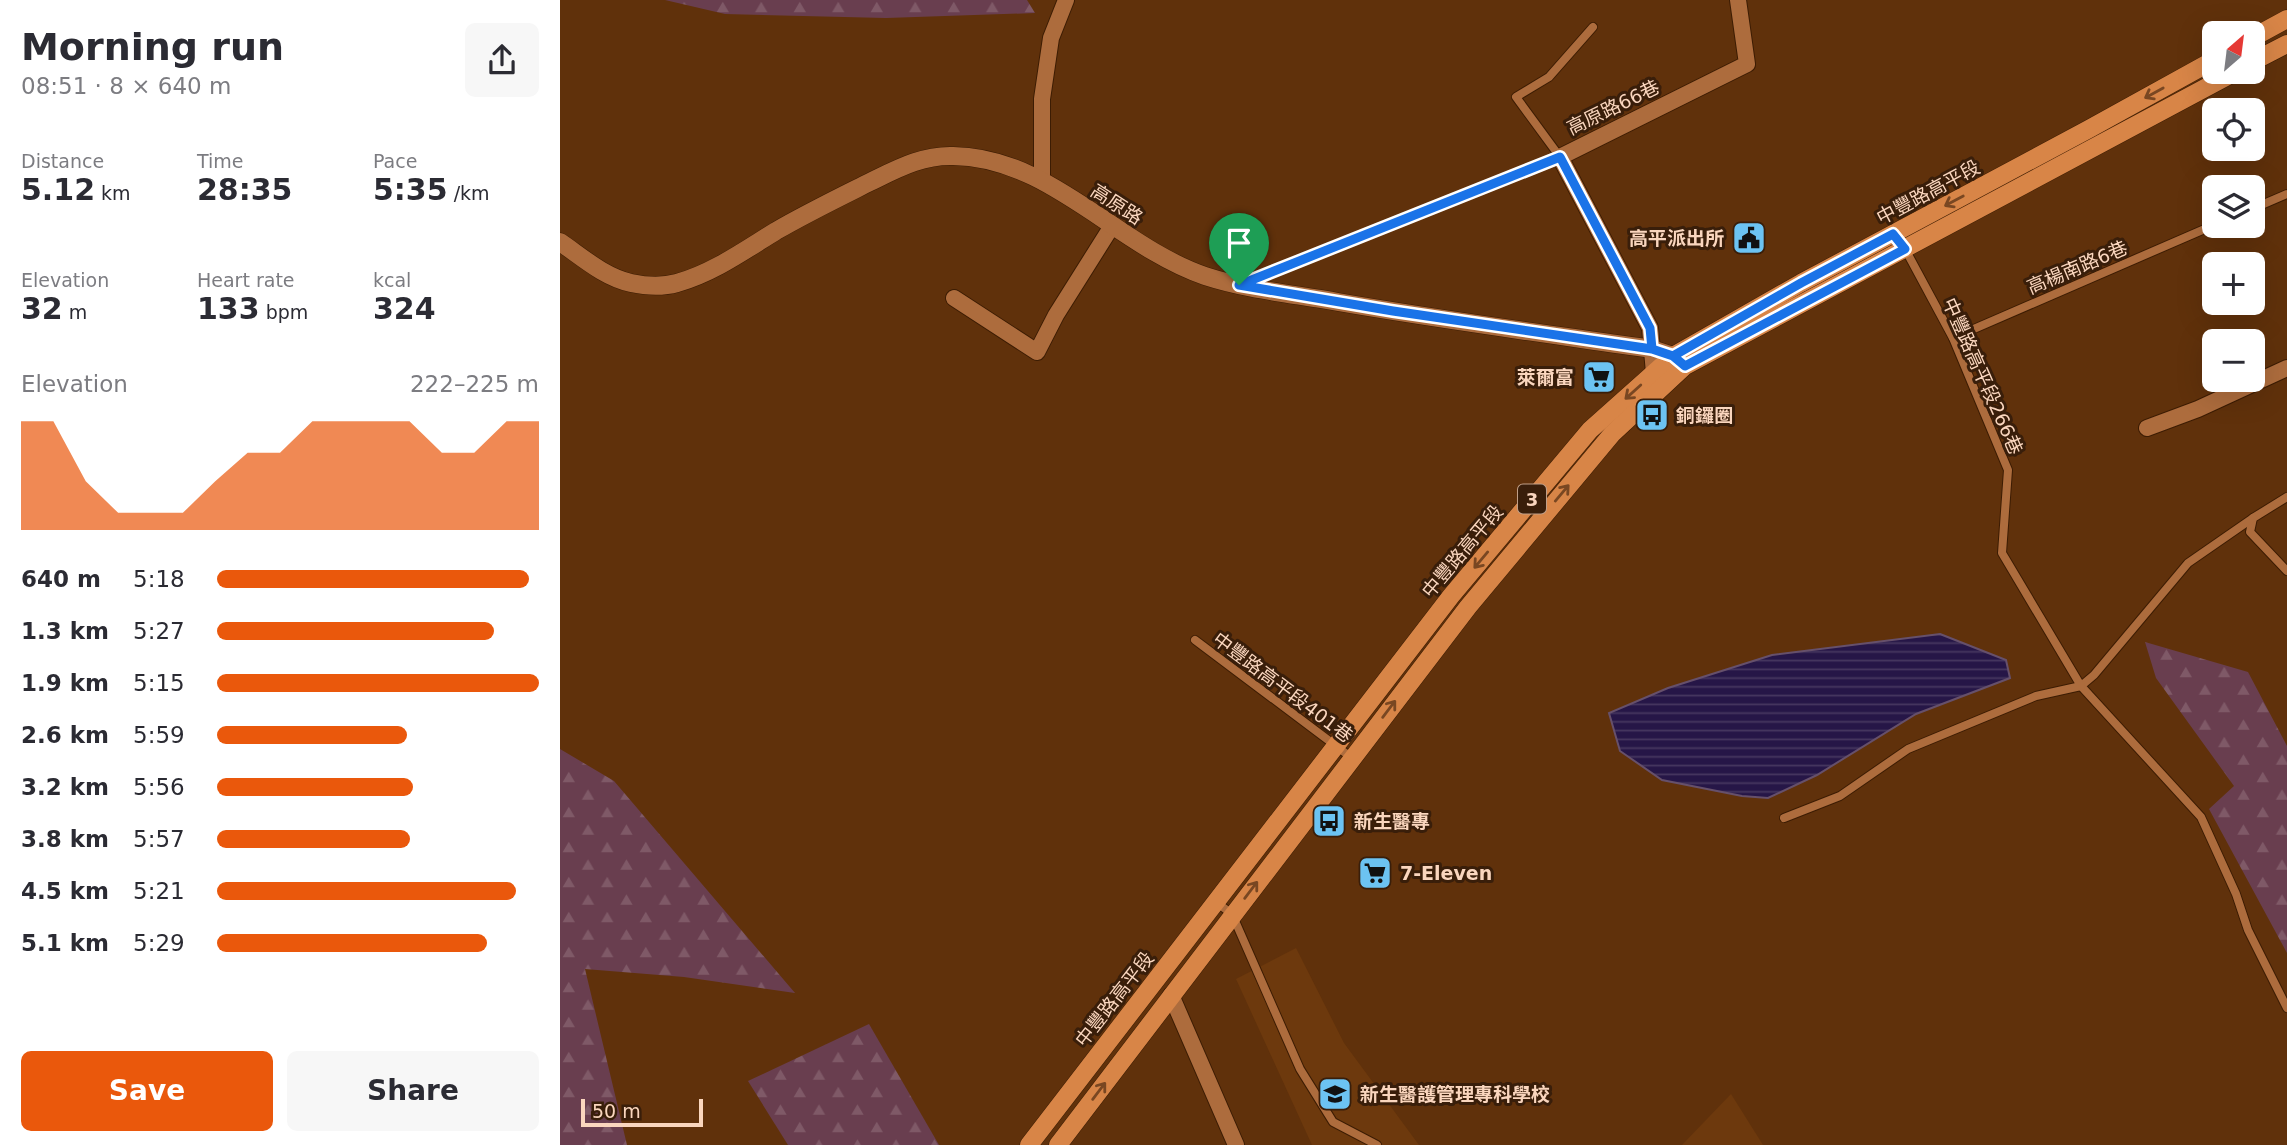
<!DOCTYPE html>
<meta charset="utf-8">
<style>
:root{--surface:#fff;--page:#f7f7f7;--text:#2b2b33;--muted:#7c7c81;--accent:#ea580c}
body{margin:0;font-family:"DejaVu Sans","Noto Sans TC",sans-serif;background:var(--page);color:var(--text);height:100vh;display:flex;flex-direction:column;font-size:26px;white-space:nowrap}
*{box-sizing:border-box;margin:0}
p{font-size:23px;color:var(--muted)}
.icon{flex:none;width:38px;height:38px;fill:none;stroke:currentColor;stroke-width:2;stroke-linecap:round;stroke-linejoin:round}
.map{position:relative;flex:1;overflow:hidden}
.side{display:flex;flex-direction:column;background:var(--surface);width:560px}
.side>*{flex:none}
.needle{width:46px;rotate:28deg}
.fabs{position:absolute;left:1642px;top:21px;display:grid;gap:14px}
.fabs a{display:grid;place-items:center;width:63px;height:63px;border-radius:10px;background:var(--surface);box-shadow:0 7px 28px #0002;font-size:35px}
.scale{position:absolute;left:21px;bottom:18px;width:122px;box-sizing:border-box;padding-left:7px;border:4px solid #fad6be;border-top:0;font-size:19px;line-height:24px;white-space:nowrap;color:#fad6be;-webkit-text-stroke:5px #391e0a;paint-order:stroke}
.pin{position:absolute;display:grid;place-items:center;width:60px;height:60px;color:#fff;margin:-72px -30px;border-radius:50% 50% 50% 0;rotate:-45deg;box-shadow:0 0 7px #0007}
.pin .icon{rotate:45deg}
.round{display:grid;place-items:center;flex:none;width:74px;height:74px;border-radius:10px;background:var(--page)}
.summary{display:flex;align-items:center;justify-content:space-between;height:119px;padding:0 21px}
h1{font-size:38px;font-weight:700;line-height:52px}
.figures{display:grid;grid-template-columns:repeat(3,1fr);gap:10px;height:119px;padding:7px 21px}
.figures div{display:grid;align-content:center}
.figures b{font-size:30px;font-weight:700}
.figures small{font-size:19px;font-weight:400}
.figures p{font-size:19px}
.chart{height:196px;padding:14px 21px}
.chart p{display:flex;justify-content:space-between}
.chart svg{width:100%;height:126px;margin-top:7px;fill:var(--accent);opacity:.7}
.cta{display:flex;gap:14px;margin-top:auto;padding:14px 21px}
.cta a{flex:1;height:80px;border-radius:10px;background:var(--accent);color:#fff;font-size:28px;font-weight:700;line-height:80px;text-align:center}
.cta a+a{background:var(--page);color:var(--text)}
ul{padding:0 21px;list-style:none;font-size:23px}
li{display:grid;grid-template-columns:112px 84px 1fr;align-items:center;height:52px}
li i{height:18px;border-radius:9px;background:var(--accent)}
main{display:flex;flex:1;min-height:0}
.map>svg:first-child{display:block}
</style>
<main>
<section class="side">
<div class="summary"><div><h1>Morning run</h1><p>08:51 · 8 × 640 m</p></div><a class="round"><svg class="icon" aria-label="share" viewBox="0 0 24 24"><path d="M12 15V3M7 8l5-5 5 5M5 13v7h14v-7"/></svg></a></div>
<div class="figures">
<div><p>Distance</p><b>5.12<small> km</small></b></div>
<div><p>Time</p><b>28:35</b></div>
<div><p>Pace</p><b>5:35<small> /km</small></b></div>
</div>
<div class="figures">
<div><p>Elevation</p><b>32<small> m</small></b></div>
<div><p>Heart rate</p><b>133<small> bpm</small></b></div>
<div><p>kcal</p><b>324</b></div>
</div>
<div class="chart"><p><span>Elevation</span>222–225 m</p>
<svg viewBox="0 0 160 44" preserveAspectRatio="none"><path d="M0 44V6L10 6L20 27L30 38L40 38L50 38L60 27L70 17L80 17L90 6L100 6L110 6L120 6L130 17L140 17L150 6L160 6V44z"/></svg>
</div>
<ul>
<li><b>640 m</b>5:18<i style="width:97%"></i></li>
<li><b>1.3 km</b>5:27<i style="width:86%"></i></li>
<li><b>1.9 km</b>5:15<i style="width:100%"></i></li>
<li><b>2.6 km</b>5:59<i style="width:59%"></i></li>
<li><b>3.2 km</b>5:56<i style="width:61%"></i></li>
<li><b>3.8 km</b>5:57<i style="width:60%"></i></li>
<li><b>4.5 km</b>5:21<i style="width:93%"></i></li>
<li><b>5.1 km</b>5:29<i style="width:84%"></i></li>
</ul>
<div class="cta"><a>Save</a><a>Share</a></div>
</section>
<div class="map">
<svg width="1727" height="1145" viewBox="0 0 1727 1145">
<defs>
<pattern id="forest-firs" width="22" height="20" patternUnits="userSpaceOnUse" patternTransform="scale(1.75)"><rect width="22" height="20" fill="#693e4f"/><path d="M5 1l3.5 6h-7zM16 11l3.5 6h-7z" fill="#7f5967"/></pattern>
<pattern id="water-rules" width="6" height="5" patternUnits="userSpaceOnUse" patternTransform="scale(1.75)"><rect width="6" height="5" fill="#261647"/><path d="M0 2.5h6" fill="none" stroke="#463760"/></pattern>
</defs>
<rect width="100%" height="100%" fill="#60310b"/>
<g fill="#6d390d">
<polygon points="736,948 784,1043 859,1145 752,1145 676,979"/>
<polygon points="1171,1094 1203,1145 1122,1145"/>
</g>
<g fill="url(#forest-firs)">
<polygon points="105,0 467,0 475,13 326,18 165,14"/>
<polygon points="1585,642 1688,672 1727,746 1727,953 1649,809 1674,786 1596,678"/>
<polygon points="0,749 54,781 235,993 124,977 25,969 67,1145 0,1145"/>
<polygon points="309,1024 379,1145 228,1145 188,1081"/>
</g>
<polygon fill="url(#water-rules)" stroke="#66506b" stroke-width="2" points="1380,634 1446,660 1450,678 1356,714 1257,775 1208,798 1182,796 1102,780 1060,751 1049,713 1108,688 1212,655"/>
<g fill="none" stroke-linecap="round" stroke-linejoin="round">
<defs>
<g id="service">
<polyline points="1692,209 1727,194"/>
<polyline points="685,282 1000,157 956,97 989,77 1033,27"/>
<polyline points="1393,338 1654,225"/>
<polyline points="1727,497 1693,518 1690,532 1727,571"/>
<polyline points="1693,518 1628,563 1534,675 1521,686 1641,817 1676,894 1688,930 1727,1008"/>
<polyline points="635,640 792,758"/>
<polyline points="1224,818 1280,796 1348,749 1476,696 1521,686 1442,553 1448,470 1393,338 1344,247"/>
<polyline points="656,902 672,914 740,1069 773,1122 817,1145"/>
</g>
<g id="minor">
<polyline points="482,181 482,99 491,38 506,0"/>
<polyline points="394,298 477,352 496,315 552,226"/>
<polyline points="1094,373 1090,328 1000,157 1187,64 1178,0"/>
<polyline points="1587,428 1638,409 1727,368"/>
<polyline points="611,995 676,1145"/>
</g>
<path id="tertiary" d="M 0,242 C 22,257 44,277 71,283 C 85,286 103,287 117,283 C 153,273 185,250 216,231 C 247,213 278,198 310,182 C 337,169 362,155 393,156 C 490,157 557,246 645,276 C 688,290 734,294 778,302 C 882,320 988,334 1092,349 L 1113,356 L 1123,365"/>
<g id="primary">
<polyline points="1692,38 1727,19"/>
<polyline points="1692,62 1727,44"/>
<polyline points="469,1145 891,596 1030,430 1113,356 1241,283 1529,129 1654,60"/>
<polyline points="498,1145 908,607 1052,434 1125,366 1675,72"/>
</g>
</defs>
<use href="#service" stroke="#3c1c03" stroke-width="10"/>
<use href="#minor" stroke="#3c1c03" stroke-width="18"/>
<use href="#tertiary" stroke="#3c1c03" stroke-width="19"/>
<use href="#primary" stroke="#3c1c03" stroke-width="19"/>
<use href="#service" stroke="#ad6c3d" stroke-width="8"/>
<use href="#minor" stroke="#ad6c3d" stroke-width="16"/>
<use href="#tertiary" stroke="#ad6c3d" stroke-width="18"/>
<use href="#primary" stroke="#d88547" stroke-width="18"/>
</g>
<defs><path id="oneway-shaft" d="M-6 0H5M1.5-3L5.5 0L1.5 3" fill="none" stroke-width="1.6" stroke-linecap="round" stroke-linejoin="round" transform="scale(1.75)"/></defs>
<g stroke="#794722">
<use href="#oneway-shaft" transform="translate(1594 93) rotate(151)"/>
<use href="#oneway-shaft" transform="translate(1394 201) rotate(152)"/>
<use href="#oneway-shaft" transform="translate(1073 392) rotate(138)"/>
<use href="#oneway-shaft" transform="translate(1002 493) rotate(-50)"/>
<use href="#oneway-shaft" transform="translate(921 560) rotate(130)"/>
<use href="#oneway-shaft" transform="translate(829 709) rotate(-53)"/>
<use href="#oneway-shaft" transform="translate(691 890) rotate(-53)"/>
<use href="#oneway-shaft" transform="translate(539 1091) rotate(-53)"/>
</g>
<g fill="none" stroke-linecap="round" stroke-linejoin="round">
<defs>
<polyline id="route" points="679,285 833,311 1092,349 1113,356 1125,366 1345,249 1333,234 1241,283 1113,356 1092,349 1090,328 1000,157 679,285"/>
</defs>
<use href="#route" stroke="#fff" stroke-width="14"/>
<use href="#route" stroke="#1a73e8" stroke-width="9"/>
</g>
<defs>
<symbol id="civic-square" viewBox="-11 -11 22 22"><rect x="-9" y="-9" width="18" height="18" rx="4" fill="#6cc3f2" stroke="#391e0a"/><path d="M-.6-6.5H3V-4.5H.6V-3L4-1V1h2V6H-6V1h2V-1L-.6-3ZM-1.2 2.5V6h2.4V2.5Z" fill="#111"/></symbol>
<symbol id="supermarket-square" viewBox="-11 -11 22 22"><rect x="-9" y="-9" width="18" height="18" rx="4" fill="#6cc3f2" stroke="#391e0a"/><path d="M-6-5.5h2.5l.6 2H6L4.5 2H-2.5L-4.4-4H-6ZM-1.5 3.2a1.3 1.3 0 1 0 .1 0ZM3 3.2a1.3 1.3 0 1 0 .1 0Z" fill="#111"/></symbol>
<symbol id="bus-square" viewBox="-11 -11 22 22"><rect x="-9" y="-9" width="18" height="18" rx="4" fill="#6cc3f2" stroke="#391e0a"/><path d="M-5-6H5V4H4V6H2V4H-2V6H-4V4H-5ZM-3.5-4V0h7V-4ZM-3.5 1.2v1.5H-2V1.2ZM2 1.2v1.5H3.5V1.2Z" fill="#111"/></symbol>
<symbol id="university-square" viewBox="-11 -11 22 22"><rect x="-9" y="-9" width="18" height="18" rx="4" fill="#6cc3f2" stroke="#391e0a"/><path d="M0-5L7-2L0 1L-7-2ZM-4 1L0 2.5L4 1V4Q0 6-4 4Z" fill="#111"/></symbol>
</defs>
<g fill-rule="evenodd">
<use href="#civic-square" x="1170" y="219" width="38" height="38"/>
<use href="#supermarket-square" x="1020" y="358" width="38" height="38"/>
<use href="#bus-square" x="1073" y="396" width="38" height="38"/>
<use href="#bus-square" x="750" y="802" width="38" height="38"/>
<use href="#supermarket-square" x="796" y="854" width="38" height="38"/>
<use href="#university-square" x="756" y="1075" width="38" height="38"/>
</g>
<g text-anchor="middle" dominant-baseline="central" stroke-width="6" stroke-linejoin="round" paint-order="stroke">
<rect fill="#391e0a" stroke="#c09f88" stroke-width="2" x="958" y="484.5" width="28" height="29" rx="5"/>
<g font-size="18" font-weight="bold" fill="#fad6be">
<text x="972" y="499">3</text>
</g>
<g font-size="19" fill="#fad6be" stroke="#391e0a">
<text transform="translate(1053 107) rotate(-26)">高原路66巷</text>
<text transform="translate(1368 192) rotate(-28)">中豐路高平段</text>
<text transform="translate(557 204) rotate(33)">高原路</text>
<text transform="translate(1517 267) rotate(-23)">高楊南路6巷</text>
<text transform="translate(1423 376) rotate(66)">中豐路高平段266巷</text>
<text transform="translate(902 551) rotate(-50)">中豐路高平段</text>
<text transform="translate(723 687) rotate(37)">中豐路高平段401巷</text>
<text transform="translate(554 999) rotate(-52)">中豐路高平段</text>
</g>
<g font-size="19" font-weight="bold" fill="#fad6be" stroke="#391e0a" text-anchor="start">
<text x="1164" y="238" text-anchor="end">高平派出所</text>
<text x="1014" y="377" text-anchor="end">萊爾富</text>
<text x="1116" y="415">銅鑼圈</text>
<text x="794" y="821">新生醫專</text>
<text x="840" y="873">7-Eleven</text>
<text x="800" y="1094">新生醫護管理專科學校</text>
</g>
</g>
</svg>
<div class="fabs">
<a><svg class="needle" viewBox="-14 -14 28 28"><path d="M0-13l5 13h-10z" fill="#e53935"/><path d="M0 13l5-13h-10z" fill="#7c7c81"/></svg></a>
<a><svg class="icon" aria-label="locate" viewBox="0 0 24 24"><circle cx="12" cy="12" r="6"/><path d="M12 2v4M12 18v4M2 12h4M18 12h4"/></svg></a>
<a><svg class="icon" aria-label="layers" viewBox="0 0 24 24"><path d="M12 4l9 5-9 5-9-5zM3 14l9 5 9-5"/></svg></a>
<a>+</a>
<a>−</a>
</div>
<div class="scale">50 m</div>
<div class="pin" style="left:679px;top:285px;background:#1e9e55"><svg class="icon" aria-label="arrive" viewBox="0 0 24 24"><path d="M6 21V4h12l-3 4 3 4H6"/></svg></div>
</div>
</main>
